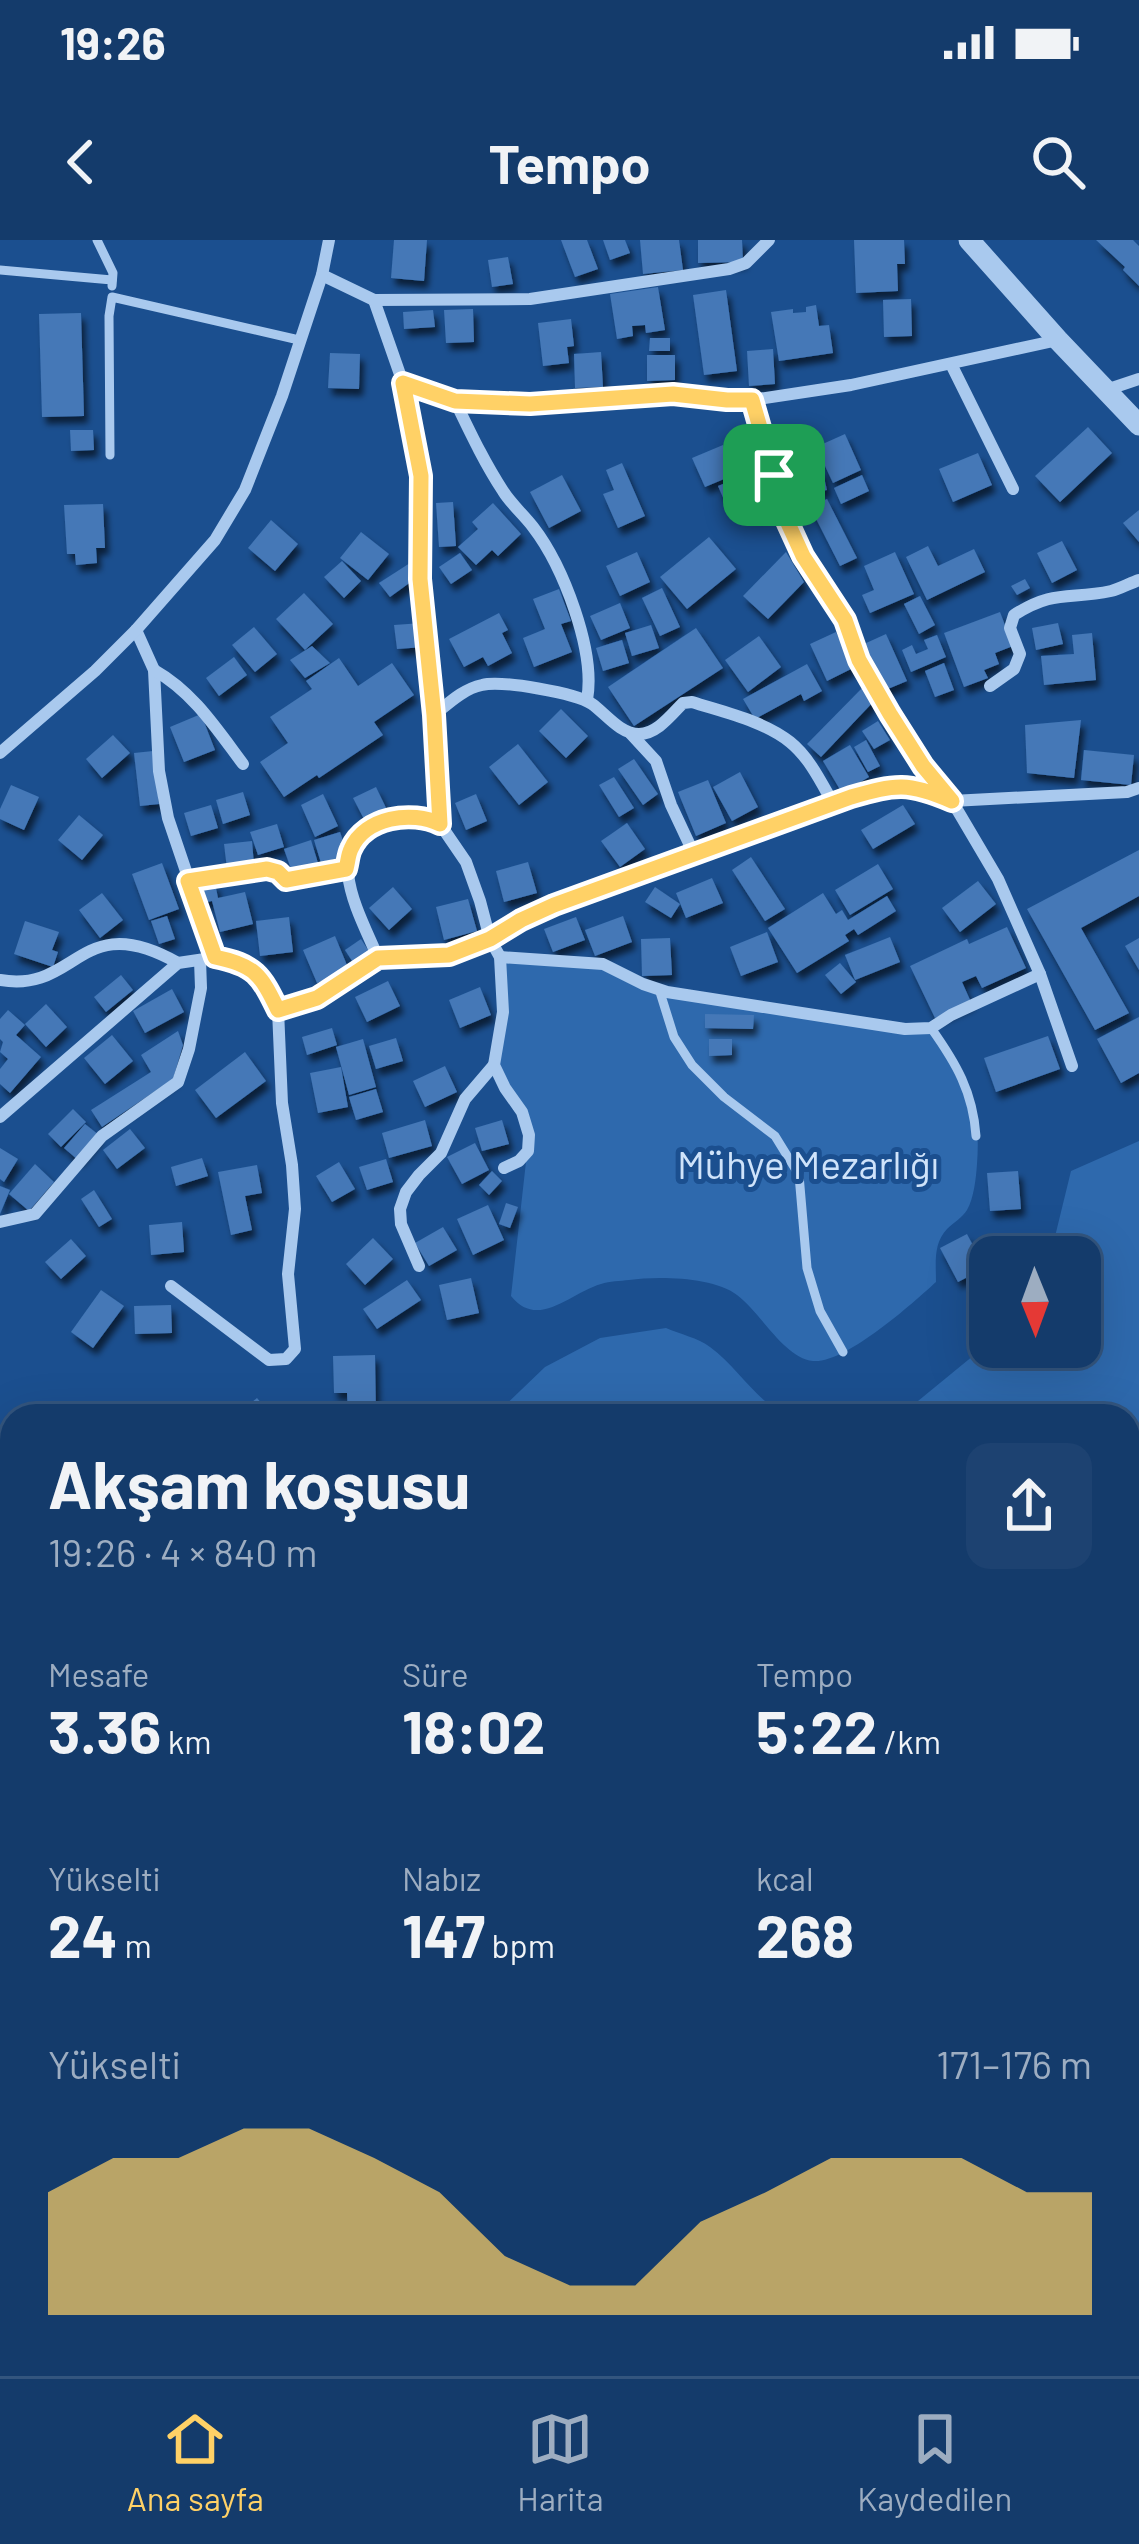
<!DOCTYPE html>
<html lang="tr">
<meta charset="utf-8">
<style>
:root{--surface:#143b6b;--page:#1d4271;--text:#f1f3f6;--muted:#9dadc1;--line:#33557e;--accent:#ffd166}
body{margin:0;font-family:Barlow,sans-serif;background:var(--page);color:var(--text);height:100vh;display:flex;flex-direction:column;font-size:45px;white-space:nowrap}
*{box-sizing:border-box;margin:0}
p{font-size:39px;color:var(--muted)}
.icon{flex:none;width:66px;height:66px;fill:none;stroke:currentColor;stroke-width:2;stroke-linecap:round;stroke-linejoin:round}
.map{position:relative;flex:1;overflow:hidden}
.details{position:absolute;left:0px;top:1164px;width:1140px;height:972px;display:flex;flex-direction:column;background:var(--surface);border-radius:36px 36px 0 0;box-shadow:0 12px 48px #0002,0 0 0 3px var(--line)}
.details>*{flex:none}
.needle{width:78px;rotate:179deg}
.fabs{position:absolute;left:969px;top:996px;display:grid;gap:24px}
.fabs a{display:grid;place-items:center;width:132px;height:132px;border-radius:24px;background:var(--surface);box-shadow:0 12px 48px #0002,0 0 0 3px var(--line);font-size:60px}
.pin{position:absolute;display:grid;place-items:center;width:102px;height:102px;color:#fff;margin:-51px;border-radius:24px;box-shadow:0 6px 18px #0006}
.round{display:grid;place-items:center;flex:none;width:126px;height:126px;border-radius:24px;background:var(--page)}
.head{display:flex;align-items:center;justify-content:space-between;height:204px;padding:0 48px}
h1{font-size:66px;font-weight:700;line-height:90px}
.stats{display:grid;grid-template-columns:repeat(3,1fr);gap:18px;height:204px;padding:12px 48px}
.stats div{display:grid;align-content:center}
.stats b{font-size:60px;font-weight:700}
.stats small{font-size:33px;font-weight:400}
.stats p{font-size:33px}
.chart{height:336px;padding:24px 48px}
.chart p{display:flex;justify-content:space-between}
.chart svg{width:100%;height:216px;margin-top:12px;fill:var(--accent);opacity:.7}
.status{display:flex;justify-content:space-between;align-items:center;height:84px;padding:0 60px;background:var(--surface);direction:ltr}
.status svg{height:33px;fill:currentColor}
header{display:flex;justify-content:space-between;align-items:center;height:156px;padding:0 48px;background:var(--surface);font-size:54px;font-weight:700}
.dock{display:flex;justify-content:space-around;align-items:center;height:168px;border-top:3px solid var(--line);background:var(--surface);font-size:33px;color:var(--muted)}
.dock a{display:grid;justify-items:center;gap:6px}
.dock .active{color:var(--accent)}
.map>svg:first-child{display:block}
</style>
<div class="status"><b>19:26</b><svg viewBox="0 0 49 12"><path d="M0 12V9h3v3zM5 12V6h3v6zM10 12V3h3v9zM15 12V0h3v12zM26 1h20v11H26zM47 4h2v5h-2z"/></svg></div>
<header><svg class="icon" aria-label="back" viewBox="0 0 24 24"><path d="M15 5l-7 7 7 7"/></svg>Tempo<svg class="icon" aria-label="search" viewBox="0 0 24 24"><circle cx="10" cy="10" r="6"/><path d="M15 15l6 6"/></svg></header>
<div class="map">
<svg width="1139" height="2136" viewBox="0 0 1139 2136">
<defs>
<filter id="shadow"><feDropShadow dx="4" dy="7" stdDeviation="3" flood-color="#0009"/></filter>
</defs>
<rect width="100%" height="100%" fill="#1b4f8f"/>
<g fill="#2e69ad">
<path d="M 500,717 L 603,724 L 643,744 L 931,788 C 970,825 981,872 977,924 C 976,938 974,958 967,970 C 963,977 953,983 947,989 C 933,1004 936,1023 936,1042 C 912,1064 845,1124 813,1121 C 784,1118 761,1073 737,1055 C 714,1037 658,1036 629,1040 C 620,1041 610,1041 601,1044 C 570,1053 538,1090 511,1056 L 529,895 L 494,825 L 503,772 Z"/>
<polygon points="1139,901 1139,1635 1128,1641 1128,1176 889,1176 918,1161 990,1102 990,1107 1080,1107 1080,1017 1050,1017 1071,931"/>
<path d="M 666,1088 C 680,1094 698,1098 710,1107 C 739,1128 755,1161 788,1176 L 494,1176 L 545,1127 L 600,1098 Z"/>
<polygon points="12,1211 12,2124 1128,2124 1128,1847 1139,1852 1139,2136 0,2136 0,1218"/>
</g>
<polygon fill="#3c6290" stroke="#9cc4f0" stroke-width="3" points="1139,1738 1139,1787 1128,1788 1128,1738"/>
<g fill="#4478b7" filter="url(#shadow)">
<polygon points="394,0 427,0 424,41 391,38"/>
<polygon points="561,0 587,0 598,29 575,37"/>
<polygon points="603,0 625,0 630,13 610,20"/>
<polygon points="640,0 679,0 683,30 643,34"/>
<polygon points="698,0 742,0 743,22 698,23"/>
<polygon points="854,0 904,0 905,24 897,24 898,51 856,53"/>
<polygon points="1096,0 1133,0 1139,6 1139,46 1123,30 1125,27"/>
<polygon points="508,17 513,44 492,47 488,20"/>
<polygon points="658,47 665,90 646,93 645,85 632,86 633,96 617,99 610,54"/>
<polygon points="726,50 737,131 704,135 693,55"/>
<polygon points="911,59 912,96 884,97 883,60"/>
<polygon points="816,65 819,86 829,85 833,113 779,121 771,72 793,69 793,73 806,72 806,67"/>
<polygon points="473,69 474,102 446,103 444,70"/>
<polygon points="433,70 435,87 404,89 403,72"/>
<polygon points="81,73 84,176 42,177 39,74"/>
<polygon points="571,79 574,106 567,107 569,123 543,126 538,83"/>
<polygon points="650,98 670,98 670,111 649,111"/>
<polygon points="773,109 775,144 749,146 747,111"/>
<polygon points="601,112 603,147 575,148 574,114"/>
<polygon points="330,113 360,114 359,149 328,148"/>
<polygon points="647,115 675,115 675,140 647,141"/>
<polygon points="1088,187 1112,213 1060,262 1035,236"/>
<polygon points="70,190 93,190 94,210 71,211"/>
<polygon points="845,194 861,230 833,243 816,207"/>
<polygon points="723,205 736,234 705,247 692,218"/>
<polygon points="978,213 992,245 953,262 939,229"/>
<polygon points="622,223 645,276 618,288 603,254 614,250 606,230"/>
<polygon points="822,229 827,250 793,256 789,235"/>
<polygon points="753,232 769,270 756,275 750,260 728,269 718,246"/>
<polygon points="562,235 581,271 549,288 530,252"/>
<polygon points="862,235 869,251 841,264 834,248"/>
<polygon points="827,259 857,318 840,326 810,267"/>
<polygon points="453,262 456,306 439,307 436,263"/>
<polygon points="493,263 521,294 498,316 492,310 476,325 458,307 478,289 472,282"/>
<polygon points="103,264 105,308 96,308 97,323 76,325 75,314 67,314 64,265"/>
<polygon points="1139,270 1139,302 1123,283"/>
<polygon points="271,280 298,304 275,331 248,308"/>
<polygon points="361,292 389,314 368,340 340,318"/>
<polygon points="709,297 736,329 687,369 660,337"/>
<polygon points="1062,301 1077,330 1052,343 1037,313"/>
<polygon points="928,306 938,326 974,309 985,332 927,360 906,317"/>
<polygon points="637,312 650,342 620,356 606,326"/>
<polygon points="786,312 804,342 768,379 743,356"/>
<polygon points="895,312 914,354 870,373 862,355 874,350 864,326"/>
<polygon points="460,313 472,330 451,344 439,327"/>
<polygon points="342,321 361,341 344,358 324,337"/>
<polygon points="410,323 419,336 390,357 379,343"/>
<polygon points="1025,339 1030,348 1017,355 1011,346"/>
<polygon points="662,348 680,387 660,396 642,358"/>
<polygon points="559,349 571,381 561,384 572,412 534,427 523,398 545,389 533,359"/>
<polygon points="304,353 333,384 305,410 276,379"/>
<polygon points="920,356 935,385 919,394 904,364"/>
<polygon points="620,363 630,388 601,400 590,376"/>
<polygon points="1000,372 1013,406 995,413 999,424 984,430 988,438 964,447 944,393"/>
<polygon points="499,373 508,390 502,393 512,413 488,426 483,417 464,427 449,399"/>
<polygon points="422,383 424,407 397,409 394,385"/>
<polygon points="1058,383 1063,404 1036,410 1032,388"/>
<polygon points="651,385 659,408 632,416 625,393"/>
<polygon points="254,387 277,414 255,432 232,405"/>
<polygon points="696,388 723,428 634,486 608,447"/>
<polygon points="836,392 853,428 827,441 810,404"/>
<polygon points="1092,393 1096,440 1044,445 1041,416 1074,414 1072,395"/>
<polygon points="886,394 907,441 883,451 864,404"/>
<polygon points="937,395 946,417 911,432 902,410 912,405 916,414 928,409 924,400"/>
<polygon points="759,396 781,427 748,452 725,420"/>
<polygon points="622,400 629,423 603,431 596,408"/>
<polygon points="312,406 330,423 305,438 290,420"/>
<polygon points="234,417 247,435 219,456 206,438"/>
<polygon points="339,418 358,446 392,423 414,455 374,482 383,495 319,538 317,535 284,557 260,522 288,503 270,477 312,449 306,441"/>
<polygon points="944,423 954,450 935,457 925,431"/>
<polygon points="807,424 822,451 804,461 801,454 755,479 743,459"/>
<polygon points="866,444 875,460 821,517 807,504"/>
<polygon points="561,469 588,496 566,518 539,491"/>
<polygon points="201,474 215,510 184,522 170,487"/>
<polygon points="1081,480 1074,538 1027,533 1025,485"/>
<polygon points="878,481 890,500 874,509 862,491"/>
<polygon points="113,495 130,513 102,538 86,519"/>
<polygon points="866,500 880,526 868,532 854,507"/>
<polygon points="518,504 548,542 519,565 489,527"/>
<polygon points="850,505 869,537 842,553 823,521"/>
<polygon points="1084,510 1134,515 1131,545 1081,540"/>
<polygon points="153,511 159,564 140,566 134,513"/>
<polygon points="634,519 658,554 643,565 618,529"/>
<polygon points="740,532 758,567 732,581 713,547"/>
<polygon points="614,537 634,568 619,577 599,545"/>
<polygon points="708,540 726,583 696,596 678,552"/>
<polygon points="11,545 39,557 24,590 0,579 0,569"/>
<polygon points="376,547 388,572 366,583 353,558"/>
<polygon points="243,552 250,575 223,584 216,560"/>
<polygon points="323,554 338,586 315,597 301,565"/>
<polygon points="476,554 487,581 466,590 455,563"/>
<polygon points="211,565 218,588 191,596 184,573"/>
<polygon points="903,565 915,584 873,609 861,590"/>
<polygon points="79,575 103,595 82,620 58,600"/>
<polygon points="627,583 645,609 620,627 601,601"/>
<polygon points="277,584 284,607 258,615 250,592"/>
<polygon points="340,592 348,615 321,623 314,600"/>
<polygon points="311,600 318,623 292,632 284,609"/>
<polygon points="252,601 254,625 227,629 224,604"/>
<polygon points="1139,610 1139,656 1081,688 1129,773 1095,790 1027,669"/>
<polygon points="751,617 785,669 765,681 732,630"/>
<polygon points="528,622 537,653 504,662 496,631"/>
<polygon points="162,623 179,669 149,680 132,634"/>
<polygon points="878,624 893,649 850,675 835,650"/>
<polygon points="712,638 723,663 686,678 676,653"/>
<polygon points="978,641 996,664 960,692 942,668"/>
<polygon points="215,643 218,658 245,652 253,684 220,692 212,661 202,663 199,647"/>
<polygon points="393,647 412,669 389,690 369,668"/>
<polygon points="655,647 680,664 671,678 645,662"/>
<polygon points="102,653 123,680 100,698 79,670"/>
<polygon points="823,653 836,674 842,670 848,680 887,656 896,671 858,695 854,689 845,695 849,701 797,733 768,688"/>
<polygon points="468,659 477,691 444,700 436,667"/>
<polygon points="167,676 175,699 159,704 151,681"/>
<polygon points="623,676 632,702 595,716 585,690"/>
<polygon points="289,677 293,712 260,716 256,681"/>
<polygon points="576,677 585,700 553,712 544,689"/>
<polygon points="25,681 59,692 52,710 58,712 53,727 14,714"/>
<polygon points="1007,687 1026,728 982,748 976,736 962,742 971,762 935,778 910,726 967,699 969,704"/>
<polygon points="767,692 778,722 741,736 730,707"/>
<polygon points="335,696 349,730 317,743 303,710"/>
<polygon points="890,697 900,722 855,740 845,715"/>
<polygon points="670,698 672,735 642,736 641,699"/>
<polygon points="1139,698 1139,730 1125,706"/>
<polygon points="361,699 370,713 354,724 345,710"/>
<polygon points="840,723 856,742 841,754 825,735"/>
<polygon points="121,735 133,750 106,772 94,757"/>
<polygon points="388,741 400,766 367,782 355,757"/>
<polygon points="480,747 491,775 460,788 449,760"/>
<polygon points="172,749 184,772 145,793 133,771"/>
<polygon points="46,764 67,787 46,807 25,784"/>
<polygon points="8,770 25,785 16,795 41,817 10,853 0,844 0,829 8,819 0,812 3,802 0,799 0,779"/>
<polygon points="705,774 754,775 753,789 705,788"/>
<polygon points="1139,777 1139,833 1121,843 1097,799"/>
<polygon points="332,788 337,805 307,815 302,797"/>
<polygon points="178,791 183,805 173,839 102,887 91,870 151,832 141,815"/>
<polygon points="112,795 133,821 105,844 84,818"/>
<polygon points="1048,796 1060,829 996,852 984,818"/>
<polygon points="396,798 403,821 376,829 369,806"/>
<polygon points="363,799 376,847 349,855 336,807"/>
<polygon points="709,799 732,799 732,815 709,816"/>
<polygon points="245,812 266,841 216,878 195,850"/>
<polygon points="445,826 457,852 425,867 413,841"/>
<polygon points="341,827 348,867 318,873 310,833"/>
<polygon points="376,849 383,872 356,880 349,857"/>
<polygon points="73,869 86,882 61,907 48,894"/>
<polygon points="425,880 432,906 389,918 382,893"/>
<polygon points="502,880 509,904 482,911 475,888"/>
<polygon points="85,884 99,895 78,920 64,908"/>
<polygon points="130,889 145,908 117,929 103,910"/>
<polygon points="475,903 489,930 462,944 447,917"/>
<polygon points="0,908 18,919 4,942 0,939"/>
<polygon points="202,918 208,936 176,946 171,927"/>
<polygon points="386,919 393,942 367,950 359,927"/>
<polygon points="339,922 355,949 332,962 316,936"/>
<polygon points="35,924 54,942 29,971 9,954"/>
<polygon points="257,925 262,953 245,956 252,990 231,995 218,932"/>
<polygon points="492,931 502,941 489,955 479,945"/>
<polygon points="1018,931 1021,969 990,971 987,933"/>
<polygon points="0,946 10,950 0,974"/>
<polygon points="94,950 112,979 99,987 81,959"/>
<polygon points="506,963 518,967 510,988 499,984"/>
<polygon points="488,965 504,1000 473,1015 457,979"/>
<polygon points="182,982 184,1012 151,1015 149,985"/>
<polygon points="443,987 457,1010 429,1026 415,1003"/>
<polygon points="967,994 985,1028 958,1042 940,1008"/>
<polygon points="373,998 393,1019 365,1045 346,1024"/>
<polygon points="71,999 86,1016 61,1039 45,1022"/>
<polygon points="471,1038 479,1073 447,1080 439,1045"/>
<polygon points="407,1040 421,1060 377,1089 363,1069"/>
<polygon points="101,1050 124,1066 93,1108 71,1092"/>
<polygon points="171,1065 172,1093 135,1094 134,1066"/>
<polygon points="375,1115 376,1176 348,1176 347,1153 334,1153 333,1116"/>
<polygon points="257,1158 272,1176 235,1176"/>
</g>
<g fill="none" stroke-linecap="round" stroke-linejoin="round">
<g stroke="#a9c9ee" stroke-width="9">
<polyline points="97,0 113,33 112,46"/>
<polyline points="0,30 112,40"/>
<polyline points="110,215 109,76 112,57 299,100"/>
<polyline points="659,749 674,797 692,825 724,857 775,896 799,935 807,1028 820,1071 843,1112"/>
<path d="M 931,788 C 956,823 973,852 976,896"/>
</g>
<g stroke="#a9c9ee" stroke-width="12">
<polyline points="322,35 374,60 530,59 729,29 746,23 769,0"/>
<polyline points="374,60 403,143 421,236 420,339 434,475 440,584 466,622 480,661 490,699 500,717 503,772 494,825 505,848 522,872 529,895 528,911 519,921 504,928"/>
<polyline points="951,124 1013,249"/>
<polyline points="403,143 455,161 530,164 673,155 752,160 851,145 1058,100"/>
<polyline points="1106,150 1139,139"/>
<polyline points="752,160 787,281 803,316 845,380 859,420 890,474 923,526 952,561 998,639 1040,734 1072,826"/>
<path d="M 455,161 C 470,192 484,222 503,251 C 511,264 523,274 533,287 C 563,326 596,411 587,460"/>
<polyline points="136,390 154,430 159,531 168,578 215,717 252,728 265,743 278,770 282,863 292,925 295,969 288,1034 295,1109 286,1119 269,1120 171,1046"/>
<path d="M 154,430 C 193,452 216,488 243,524"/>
<path d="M 990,446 L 1014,429 L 1020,414 L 1010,388 L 1014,375 C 1055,349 1069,360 1111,351 C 1120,349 1130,343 1139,340"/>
<path d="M 434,475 C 449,463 463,449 482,445 C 501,440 576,453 592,464 C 606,474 620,494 639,494 C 657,494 671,475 683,463 L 692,462 C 723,472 764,481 790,502 C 810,518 822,544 834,565"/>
<polyline points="631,494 656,521 671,565 694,614"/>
<polyline points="0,513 95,431 136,390 215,300 245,250 282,156 322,35 329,0"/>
<polyline points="188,641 267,629 274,629 285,639 346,629"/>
<polyline points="500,717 603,724 643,744 667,752 905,789 931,788 951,775 1040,734"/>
<path d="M 378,718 C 362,678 320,610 376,585 C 397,575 420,574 440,584"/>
<path d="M 0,740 C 78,754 79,667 178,723"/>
<path d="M 278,770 L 317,758 L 378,718 L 449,714 L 490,699 L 521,679 L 554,665 L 876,550 C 908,544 922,548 952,561 L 1127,552 L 1139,548"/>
<polyline points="0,877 178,723 205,719"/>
<polyline points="0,982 35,974 102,896 178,842 189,809 201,748 200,720"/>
<polyline points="419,1026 401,984 400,969 406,952 419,935 441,913 465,859 494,825"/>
</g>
<g stroke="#a9c9ee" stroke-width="21">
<polyline points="969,0 1058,100 1139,185"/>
<polyline points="1128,1641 1139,1635"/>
<polyline points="769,2124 789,2136"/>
</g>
</g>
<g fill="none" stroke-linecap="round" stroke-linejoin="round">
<defs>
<path id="route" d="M 403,143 L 455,161 L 530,164 L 673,154 L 727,160 L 752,160 L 787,281 L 803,316 L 845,380 L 859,420 L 890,474 L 923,526 L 952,561 C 908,542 896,544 851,557 L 554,665 L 521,680 L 490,699 L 449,715 L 378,718 L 317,758 L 278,770 C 261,735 255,725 215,717 L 188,641 L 267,629 L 278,632 L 286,640 L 346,629 C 348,622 348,615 351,609 C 365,577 412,570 440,584 L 434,475 L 420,339 L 421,236 Z"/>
</defs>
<use href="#route" stroke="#fff" stroke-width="24"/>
<use href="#route" stroke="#ffd166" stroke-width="15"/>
</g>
<g text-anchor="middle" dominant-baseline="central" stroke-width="10" stroke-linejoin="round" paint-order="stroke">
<g font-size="39" fill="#cfe3fa" stroke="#1b4f8f">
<text x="808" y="923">Mühye Mezarlığı</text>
</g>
</g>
</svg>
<div class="fabs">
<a><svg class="needle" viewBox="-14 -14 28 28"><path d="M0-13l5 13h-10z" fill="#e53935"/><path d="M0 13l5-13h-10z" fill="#9dadc1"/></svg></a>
</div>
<div class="pin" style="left:774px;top:235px;background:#1e9e55"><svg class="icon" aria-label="arrive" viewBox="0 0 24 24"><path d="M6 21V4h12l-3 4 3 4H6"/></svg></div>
<section class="details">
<div class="head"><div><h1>Akşam koşusu</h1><p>19:26 · 4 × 840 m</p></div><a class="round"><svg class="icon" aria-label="share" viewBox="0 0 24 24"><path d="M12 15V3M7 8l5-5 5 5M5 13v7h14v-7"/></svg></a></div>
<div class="stats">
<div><p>Mesafe</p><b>3.36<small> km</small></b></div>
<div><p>Süre</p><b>18:02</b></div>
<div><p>Tempo</p><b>5:22<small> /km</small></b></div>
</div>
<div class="stats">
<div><p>Yükselti</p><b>24<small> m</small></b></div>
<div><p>Nabız</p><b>147<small> bpm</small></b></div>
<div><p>kcal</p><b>268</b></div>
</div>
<div class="chart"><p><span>Yükselti</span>171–176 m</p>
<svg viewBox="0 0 160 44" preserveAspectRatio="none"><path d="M0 44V19L10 12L20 12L30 6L40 6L50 12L60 19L70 32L80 38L90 38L100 25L110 19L120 12L130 12L140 12L150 19L160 19V44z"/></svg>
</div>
</section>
</div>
<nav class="dock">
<a class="active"><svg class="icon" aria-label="home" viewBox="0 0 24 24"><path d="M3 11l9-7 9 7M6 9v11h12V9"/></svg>Ana sayfa</a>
<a><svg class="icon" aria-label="map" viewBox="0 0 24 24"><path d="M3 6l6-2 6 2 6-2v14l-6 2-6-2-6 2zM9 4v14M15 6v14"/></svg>Harita</a>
<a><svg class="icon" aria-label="saved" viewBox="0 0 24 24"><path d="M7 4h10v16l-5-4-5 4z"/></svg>Kaydedilen</a>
</nav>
